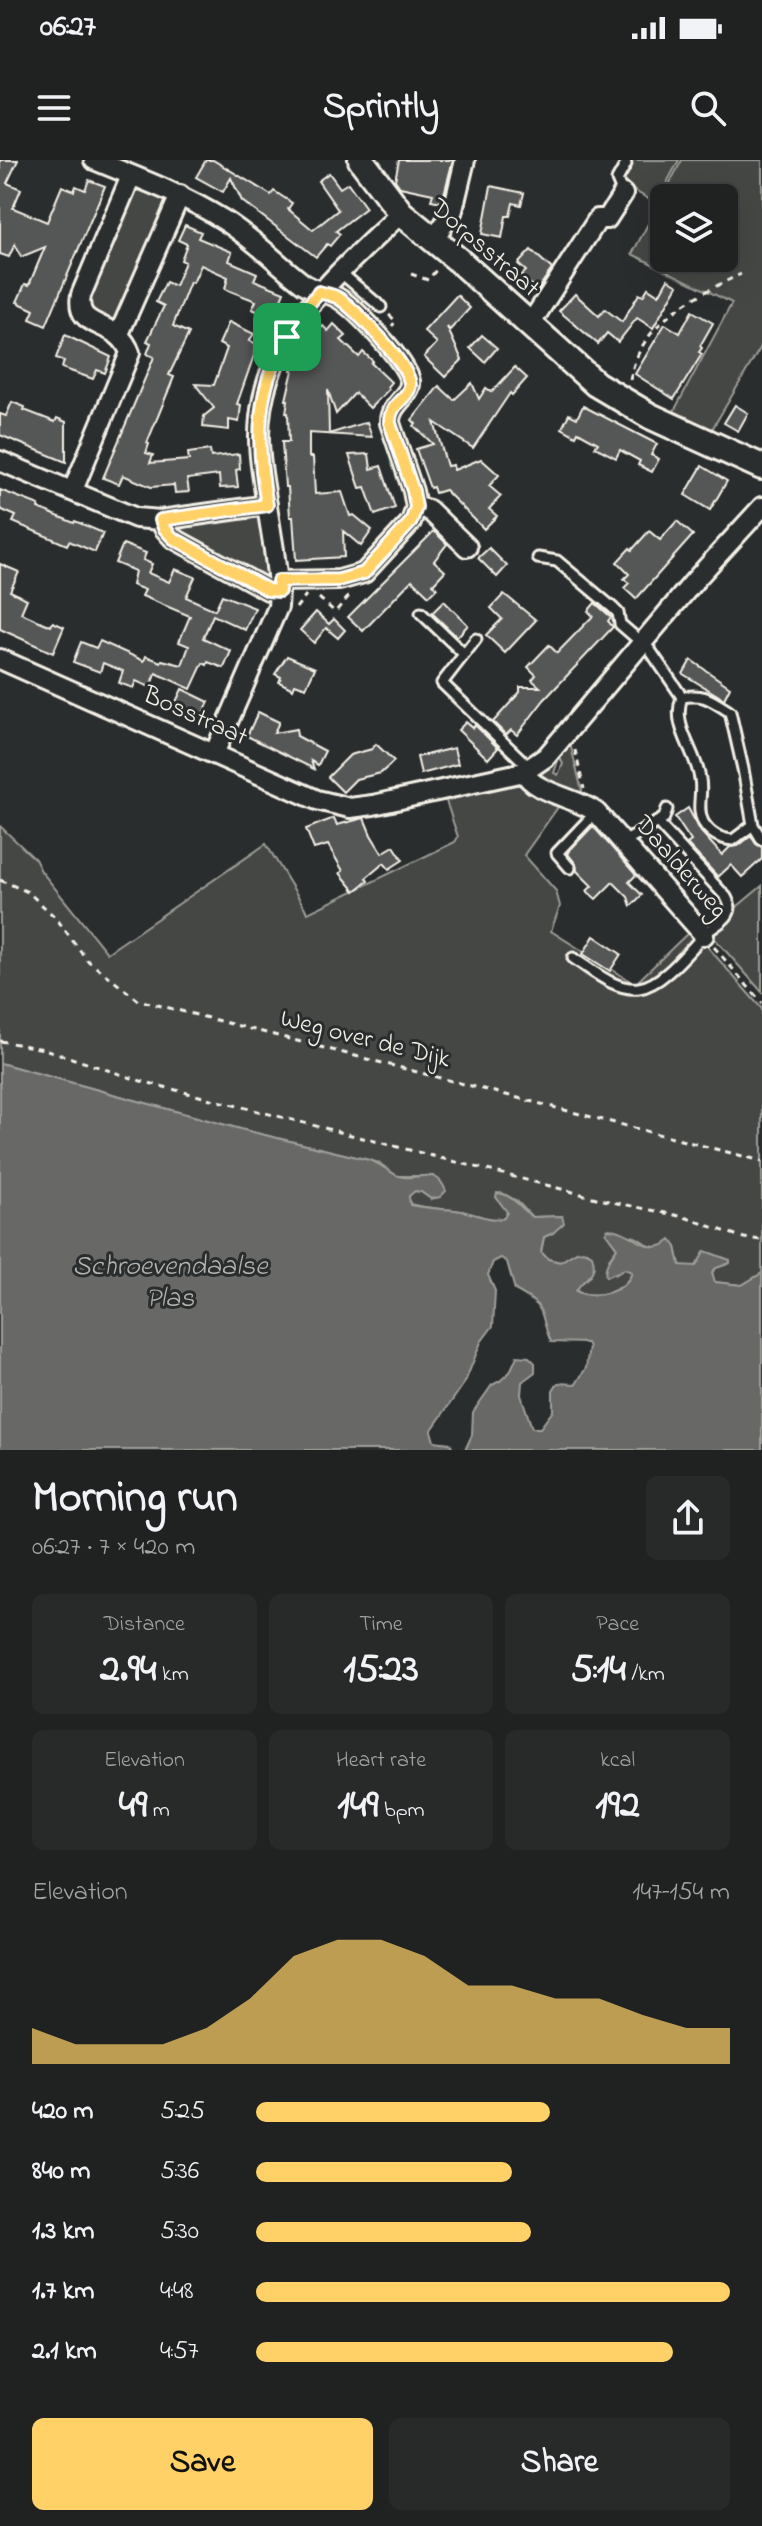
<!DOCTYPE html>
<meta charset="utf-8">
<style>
:root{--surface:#202222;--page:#282a2a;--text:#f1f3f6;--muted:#a2a4a5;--line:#3d3f40;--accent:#ffd166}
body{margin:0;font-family:"Indie Flower",sans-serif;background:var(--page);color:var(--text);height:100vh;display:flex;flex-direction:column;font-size:30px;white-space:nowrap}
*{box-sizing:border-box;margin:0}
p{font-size:26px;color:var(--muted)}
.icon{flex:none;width:44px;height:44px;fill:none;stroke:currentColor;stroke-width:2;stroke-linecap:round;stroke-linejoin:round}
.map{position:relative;height:1290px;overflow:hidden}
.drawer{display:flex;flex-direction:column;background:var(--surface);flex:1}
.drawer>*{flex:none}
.controls{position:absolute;left:650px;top:24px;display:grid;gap:16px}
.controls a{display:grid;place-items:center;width:88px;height:88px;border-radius:12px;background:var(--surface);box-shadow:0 8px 32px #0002,0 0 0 2px var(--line);font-size:40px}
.pin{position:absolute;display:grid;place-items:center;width:68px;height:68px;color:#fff;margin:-34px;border-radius:16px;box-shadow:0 4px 12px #0006}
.round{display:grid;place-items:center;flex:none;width:84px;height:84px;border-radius:12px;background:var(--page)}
.headline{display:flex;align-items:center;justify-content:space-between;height:136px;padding:0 32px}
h1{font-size:44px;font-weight:700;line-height:60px}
.figures{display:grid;grid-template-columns:repeat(3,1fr);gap:12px;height:136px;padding:8px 32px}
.figures div{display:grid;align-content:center;border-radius:12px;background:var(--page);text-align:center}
.figures b{font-size:40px;font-weight:700}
.figures small{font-size:22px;font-weight:400}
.figures p{font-size:22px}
.chart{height:224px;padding:16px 32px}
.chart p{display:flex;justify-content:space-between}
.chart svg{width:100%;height:144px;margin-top:8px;fill:var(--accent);opacity:.7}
.cta{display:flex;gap:16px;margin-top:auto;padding:16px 32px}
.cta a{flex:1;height:92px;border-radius:12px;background:var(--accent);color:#111;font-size:32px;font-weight:700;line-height:92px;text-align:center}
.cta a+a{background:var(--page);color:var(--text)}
ul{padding:0 32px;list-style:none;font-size:26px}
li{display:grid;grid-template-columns:128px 96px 1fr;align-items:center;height:60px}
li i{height:20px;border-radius:10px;background:var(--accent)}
.status{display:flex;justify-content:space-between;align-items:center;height:56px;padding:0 40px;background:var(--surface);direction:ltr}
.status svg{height:22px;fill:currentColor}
header{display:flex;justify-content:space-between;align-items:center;height:104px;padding:0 32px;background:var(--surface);font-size:36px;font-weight:700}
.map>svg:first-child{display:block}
</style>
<div class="status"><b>06:27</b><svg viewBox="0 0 49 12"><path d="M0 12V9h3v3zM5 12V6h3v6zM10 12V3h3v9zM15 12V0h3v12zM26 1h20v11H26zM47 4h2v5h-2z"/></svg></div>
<header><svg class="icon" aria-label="menu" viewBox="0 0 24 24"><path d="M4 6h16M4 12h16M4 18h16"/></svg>Sprintly<svg class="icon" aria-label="search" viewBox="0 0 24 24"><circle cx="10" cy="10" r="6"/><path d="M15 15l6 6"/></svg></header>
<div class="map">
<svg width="762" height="1290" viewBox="0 0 762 1290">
<rect width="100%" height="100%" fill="#2a2d2e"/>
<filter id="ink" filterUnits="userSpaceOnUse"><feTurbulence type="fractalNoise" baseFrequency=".0125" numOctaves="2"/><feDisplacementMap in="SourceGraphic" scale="16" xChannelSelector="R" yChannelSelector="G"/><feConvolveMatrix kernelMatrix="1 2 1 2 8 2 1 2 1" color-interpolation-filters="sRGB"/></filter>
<g filter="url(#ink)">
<g fill="#444645" stroke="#9c9c96" stroke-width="2" fill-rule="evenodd">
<polygon points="615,0 679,0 656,43 612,18 620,3"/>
<path d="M 682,0 L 762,0 L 762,185 L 711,271 L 674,251 L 732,143 L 632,94 ZM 664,38 L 724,38 L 724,98 L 664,98 Z"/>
<polygon points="136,29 166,41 117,162 97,159 87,142"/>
<polygon points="257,355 260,358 271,422 176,375 175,367"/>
<polygon points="569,579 584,639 539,618 540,610 555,597 558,601 554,613 558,615 563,604 558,593"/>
<path d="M 510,624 L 524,626 L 563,640 L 524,695 L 556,731 L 560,746 L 551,771 L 635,824 L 692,769 L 762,849 L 762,1113 L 742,1125 L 714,1122 L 712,1112 L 716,1108 L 730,1103 L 687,1107 L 680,1105 L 676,1087 L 666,1084 C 650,1093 648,1082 635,1077 C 626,1074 615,1074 606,1073 L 617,1088 L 609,1099 L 615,1115 L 625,1109 L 632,1112 C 625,1133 594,1139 576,1131 L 579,1125 L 591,1116 L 578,1091 L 561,1102 L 548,1099 L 541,1092 L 544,1077 L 553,1073 L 562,1056 L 532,1057 L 517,1041 L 502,1033 L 496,1037 L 508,1052 L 505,1058 C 488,1062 471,1051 454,1050 C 439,1049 425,1048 410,1044 L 408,1036 L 414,1031 L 421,1032 L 431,1039 L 434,1016 L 397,1016 L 379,1003 L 369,1000 L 244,970 L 0,903 L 0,666 L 35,699 L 41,711 L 107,793 L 266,684 L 308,753 L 455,682 L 458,677 L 445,638 Z"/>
<polygon points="762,726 762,832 708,771"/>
</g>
<path fill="#676866" stroke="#9f9f9a" stroke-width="2" d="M 0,903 L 244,970 L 369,1000 C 381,1003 389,1013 399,1016 C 417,1022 436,1004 446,1031 L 440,1037 L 431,1039 L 421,1032 L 415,1031 L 409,1036 L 410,1045 C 425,1048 439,1049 455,1050 C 471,1051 488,1062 504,1058 L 507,1052 L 496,1037 L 497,1033 C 512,1034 521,1048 532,1057 L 562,1056 L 564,1063 L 553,1073 L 544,1077 L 541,1092 L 548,1099 L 560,1102 C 572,1095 580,1086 592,1095 C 599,1116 584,1116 576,1131 C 593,1140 626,1133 632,1112 L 625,1109 L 606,1117 C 603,1107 611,1097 617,1088 L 606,1073 L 607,1069 C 635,1069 647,1100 671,1080 L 676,1087 L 680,1105 L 696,1106 L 705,1091 L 730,1100 L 730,1103 L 716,1108 L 712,1112 L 715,1122 L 742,1125 L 762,1113 L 762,1290 L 463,1290 L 466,1288 L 472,1275 L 473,1252 L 492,1225 L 500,1221 L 510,1212 L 517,1196 L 529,1197 L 535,1203 L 535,1212 L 522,1222 L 521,1235 L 532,1268 L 540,1268 L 553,1251 L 553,1230 L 558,1223 L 576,1224 L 586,1208 L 589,1187 L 587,1183 L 551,1182 C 537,1150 550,1149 515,1130 L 507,1102 L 501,1098 L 493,1102 L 488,1115 L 495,1131 L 493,1166 L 481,1182 L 465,1222 L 431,1271 L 434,1281 L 450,1283 L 453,1290 L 0,1290 Z"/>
<g fill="#555756" stroke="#f4f1e8" stroke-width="2">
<polygon points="0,0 18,0 7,23 21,29 13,48 47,62 62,26 74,31 76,26 85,30 89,20 105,26 46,166 30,159 34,150 17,142 25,124 29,125 45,87 21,97 15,84 9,97 0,94"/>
<polygon points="206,0 213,0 271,35 274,31 292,43 288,49 313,70 338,50 318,21 329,13 340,28 348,23 366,48 336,71 340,74 330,86 327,84 316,97 242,41 231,18 223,32 196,17"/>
<polygon points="399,0 453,0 442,42 431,40 433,34 400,27 395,20"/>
<polygon points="491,26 524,33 521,45 513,43 510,56 506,56 502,78 482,74"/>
<polygon points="185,65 201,72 198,78 232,92 229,101 257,113 254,120 284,132 277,149 270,146 266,155 252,149 256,141 225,129 228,117 201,105 193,123 190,122 173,166 189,173 169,215 174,217 147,283 149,284 146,293 153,295 150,303 189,300 188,293 210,290 211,297 239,294 240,309 236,310 238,327 220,328 219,315 187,319 189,332 175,333 174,325 151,327 123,315 119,324 103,318 154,197 147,194 151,183 147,181 164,146 156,142 166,122 175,126 185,102 181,100 187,84 178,80"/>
<polygon points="531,90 552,109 537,130 521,116 526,111 518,104"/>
<polygon points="668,119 678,125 653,168 637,158 618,182 607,173 598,184 559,151 575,134 599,156 605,149 622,162 639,134 643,136 648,128 659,135"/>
<polygon points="457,135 470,148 450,170 447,167 462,200 445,217 424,197 437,183 424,171"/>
<polygon points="692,151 713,163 700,186 702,188 699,192 702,194 674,239 635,214 665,164 680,173"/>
<polygon points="229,162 254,174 249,181 258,184 237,244 241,245 239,262 229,260 229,270 203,267 204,256 214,248 195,224 214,225 227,188 219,184"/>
<polygon points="334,164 346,176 341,180 359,197 363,192 373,201 371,203 391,222 387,227 389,229 370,248 355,233 336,254 328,230 329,274 367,262 372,277 309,273 309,297 313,297 315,334 342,332 350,356 354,355 372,370 361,386 343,371 344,397 296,400 293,357 290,357 288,327 285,327 282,282 289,282 288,253 286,253 288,240 286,240 293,210 291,210 297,194 323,166 328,171"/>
<polygon points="65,175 111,197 105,213 97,210 93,219 62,208 64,201 56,198"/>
<polygon points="482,175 497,188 485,202 470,188"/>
<polygon points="515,207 527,218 512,235 510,233 473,288 434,262 447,306 453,305 454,310 481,299 499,315 489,326 501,336 489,349 497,356 484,369 445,330 435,333 433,327 430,328 416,289 433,284 414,266 416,264 412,260 439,226 454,240 472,223 479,239 486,228 492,232"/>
<polygon points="12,242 25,247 24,250 55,262 57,258 66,262 66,302 0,275 0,254 6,256"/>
<polygon points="735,245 748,253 738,271 724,263"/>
<polygon points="583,246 657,284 651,295 659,299 652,312 638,305 640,301 620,290 616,298 595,287 598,283 578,272 576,276 562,268 569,254 577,258"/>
<polygon points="369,294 371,309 381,306 395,348 375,355 365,327 360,328 349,295"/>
<polygon points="702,306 727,321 710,350 685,335"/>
<polygon points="0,330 39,345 38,348 74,363 75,361 103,373 95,392 69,381 67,385 13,362 16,356 0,349"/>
<polygon points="677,361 693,375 636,439 624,428 629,423 624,419 629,414 617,402 630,388 632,390 649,371 660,380"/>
<polygon points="434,371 447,384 434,401 445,411 433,424 437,428 429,436 412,420 363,471 348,457"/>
<polygon points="123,384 146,393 143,400 152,404 148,413 169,422 175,409 195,417 186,437 215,450 222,435 255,448 245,470 213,455 203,478 231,491 224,508 208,502 207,505 203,503 191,529 156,513 150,527 136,521 133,528 119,523 123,511 103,503 100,512 73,502 81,482 96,488 100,481 144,501 146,496 161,502 162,500 182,505 189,486 179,482 190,456 142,436 145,430 132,425 135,411 115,403"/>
<polygon points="489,388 507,406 497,417 478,398"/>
<polygon points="0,404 19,412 10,431 27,439 21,453 51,466 53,462 64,467 53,493 0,469"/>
<polygon points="504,434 536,460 505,493 486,475 502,459 491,448"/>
<polygon points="444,441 468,465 457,477 432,453"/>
<polygon points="595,443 611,457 608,461 613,467 544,540 517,575 511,570 506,575 493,562 520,532 520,527 540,527 532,520 536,515 528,507 549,485 557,493 593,456 588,451"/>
<polygon points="316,452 329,464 334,459 345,470 338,478 326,468 314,483 300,470"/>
<polygon points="287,496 315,508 306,528 295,524 293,529 279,522 281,517 275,514"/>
<polygon points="691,500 730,527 724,539 683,514"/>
<polygon points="182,529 209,542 201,559 174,546"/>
<polygon points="258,552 279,562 274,573 296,569 297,576 325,591 318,605 311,601 314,609 247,576"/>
<polygon points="466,562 473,568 475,565 498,588 488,599 458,570"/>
<polygon points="376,584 394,601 381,613 356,619 343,632 328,617 350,595 372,589"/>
<polygon points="454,588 458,604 421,614 417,597"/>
<polygon points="688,648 701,672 722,695 730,687 738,686 751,676 756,684 762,687 762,699 742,717 731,705 718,717 687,684 691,681 675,657"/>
<polygon points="334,658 337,665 364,658 371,675 382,693 394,686 403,700 389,709 384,703 366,718 368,721 355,731 340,713 343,711 328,685 314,689 306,669"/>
<polygon points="593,666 636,715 629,722 642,735 631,746 628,737 613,722 596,739 587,731 592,726 577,711 576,704 567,693"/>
<polygon points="594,776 621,794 610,811 583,794"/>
</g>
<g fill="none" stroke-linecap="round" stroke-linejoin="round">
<defs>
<g id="lane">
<polyline points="623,34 617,20 626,4"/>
<polyline points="340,112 381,147"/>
<polyline points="538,398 557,401 613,448 618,453 620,464 650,490 682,537"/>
<polyline points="421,453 464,494"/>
<polyline points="476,479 442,523 530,608"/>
<path d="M 753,665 L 733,680 C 720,679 710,674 703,662 C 696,648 703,634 700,619 C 696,590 671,567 682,537 C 705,533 711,540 730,552 L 743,609 L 753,665 L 762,680"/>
<polyline points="624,682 664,658 667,649"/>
<polyline points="570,708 557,693 596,652"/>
<path d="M 573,798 C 592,810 615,831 639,828 C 663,825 689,790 705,774 C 712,767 724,762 728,754 C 732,747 729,743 726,737 L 657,662"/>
</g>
<g id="street">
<path d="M 94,0 C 138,18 182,34 222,59 C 252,77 276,103 304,124 C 315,131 327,132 338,138 C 355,148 406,201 410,221 C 412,236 389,243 390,263 L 413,331 L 416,347 L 411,362 L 364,413 L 339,420 L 278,421"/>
<polyline points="434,80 453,50 465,0"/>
<polyline points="529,166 598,59 607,59 623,34"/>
<polyline points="119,174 180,35"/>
<polyline points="0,301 136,358 161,360 164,368 173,378 268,430 279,431"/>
<path d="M 73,330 L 130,193 C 118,157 74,173 81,135 L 131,16"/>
<polyline points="416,347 429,350 467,387"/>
<polyline points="161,360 267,345"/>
<polyline points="0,499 317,640 350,648 373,645 524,612 546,597 696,419 762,347"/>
<path d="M 214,594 L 278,447 L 279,431 C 276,402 272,374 267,346 C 264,323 259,302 259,279 C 258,177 334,118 401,53"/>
<path d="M 524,612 C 534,633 575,637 596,652 L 704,775"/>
</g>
<polyline id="secondary" points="361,0 401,53 457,99 596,224 650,256 762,307"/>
</defs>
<use href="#lane" stroke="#f4f1e8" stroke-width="15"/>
<use href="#street" stroke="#f4f1e8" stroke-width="24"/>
<use href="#secondary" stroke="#f4f1e8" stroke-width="30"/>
<g stroke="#f4f1e8" stroke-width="3" stroke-dasharray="6 6" stroke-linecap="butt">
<polyline points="411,114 428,120 437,109"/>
<polyline points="389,155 396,161 392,166"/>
<path d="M 630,220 C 640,162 693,137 741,114"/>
<polyline points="319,438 335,452 350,435"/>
<polyline points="296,448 306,435"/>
<polyline points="575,590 584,629"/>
<polyline points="0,720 28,732 56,758 87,800 138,840 762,1001"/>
<polyline points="714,787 762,843"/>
<polyline points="0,881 44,889 141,921 608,1041 684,1057 744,1078 762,1080"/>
</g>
<use href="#lane" stroke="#2a2d2e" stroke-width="9"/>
<use href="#street" stroke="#2a2d2e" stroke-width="18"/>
<use href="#secondary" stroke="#2a2d2e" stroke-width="24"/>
</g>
</g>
<g fill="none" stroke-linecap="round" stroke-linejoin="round" filter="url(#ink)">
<defs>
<path id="route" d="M 319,132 C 325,134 333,135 338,138 C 354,147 411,207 410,225 C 409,240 389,242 390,263 L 413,331 L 416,347 L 411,362 L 364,413 L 339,420 L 278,421 L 279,431 L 268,430 L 173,378 L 164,368 L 161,360 L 267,345 C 251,260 260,200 319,132 Z"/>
</defs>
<use href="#route" stroke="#fff" stroke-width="16"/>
<use href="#route" stroke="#ffd166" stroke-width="10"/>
</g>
<g text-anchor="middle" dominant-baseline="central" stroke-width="6" stroke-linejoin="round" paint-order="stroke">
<g font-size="26" fill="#f4f1e8" stroke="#2a2d2e">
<text transform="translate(484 89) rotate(41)">Dorpsstraat</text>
<text transform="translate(195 557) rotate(24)">Bosstraat</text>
<text transform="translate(680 708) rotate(49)">Daalderweg</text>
<text transform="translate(365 880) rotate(14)">Weg over de Dijk</text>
</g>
<g font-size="28" font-style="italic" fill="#b5b3ae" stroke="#2a2d2e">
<text x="170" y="1107">Schroevendaalse<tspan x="170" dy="32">Plas</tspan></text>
</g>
</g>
</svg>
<div class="controls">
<a><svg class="icon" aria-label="layers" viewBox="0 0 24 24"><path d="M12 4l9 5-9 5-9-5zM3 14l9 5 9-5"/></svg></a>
</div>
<div class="pin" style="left:287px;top:177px;background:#1e9e55"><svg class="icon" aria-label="arrive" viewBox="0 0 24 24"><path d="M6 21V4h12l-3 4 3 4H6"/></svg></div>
</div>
<section class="drawer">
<div class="headline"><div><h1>Morning run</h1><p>06:27 · 7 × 420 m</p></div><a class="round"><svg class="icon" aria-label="share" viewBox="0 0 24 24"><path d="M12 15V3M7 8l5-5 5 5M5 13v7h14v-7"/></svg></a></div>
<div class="figures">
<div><p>Distance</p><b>2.94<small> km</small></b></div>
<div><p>Time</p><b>15:23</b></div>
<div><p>Pace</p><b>5:14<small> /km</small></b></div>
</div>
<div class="figures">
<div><p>Elevation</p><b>49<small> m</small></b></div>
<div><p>Heart rate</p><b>149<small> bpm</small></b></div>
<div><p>kcal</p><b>192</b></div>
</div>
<div class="chart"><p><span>Elevation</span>147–154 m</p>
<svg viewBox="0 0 160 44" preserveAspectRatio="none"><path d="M0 44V33L10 38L20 38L30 38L40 33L50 24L60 11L70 6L80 6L90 11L100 20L110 20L120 24L130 24L140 29L150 33L160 33V44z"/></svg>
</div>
<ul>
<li><b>420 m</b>5:25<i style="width:62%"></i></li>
<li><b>840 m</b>5:36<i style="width:54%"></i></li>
<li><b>1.3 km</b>5:30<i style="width:58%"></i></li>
<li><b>1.7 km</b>4:48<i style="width:100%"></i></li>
<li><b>2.1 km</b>4:57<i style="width:88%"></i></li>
</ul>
<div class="cta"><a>Save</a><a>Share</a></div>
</section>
